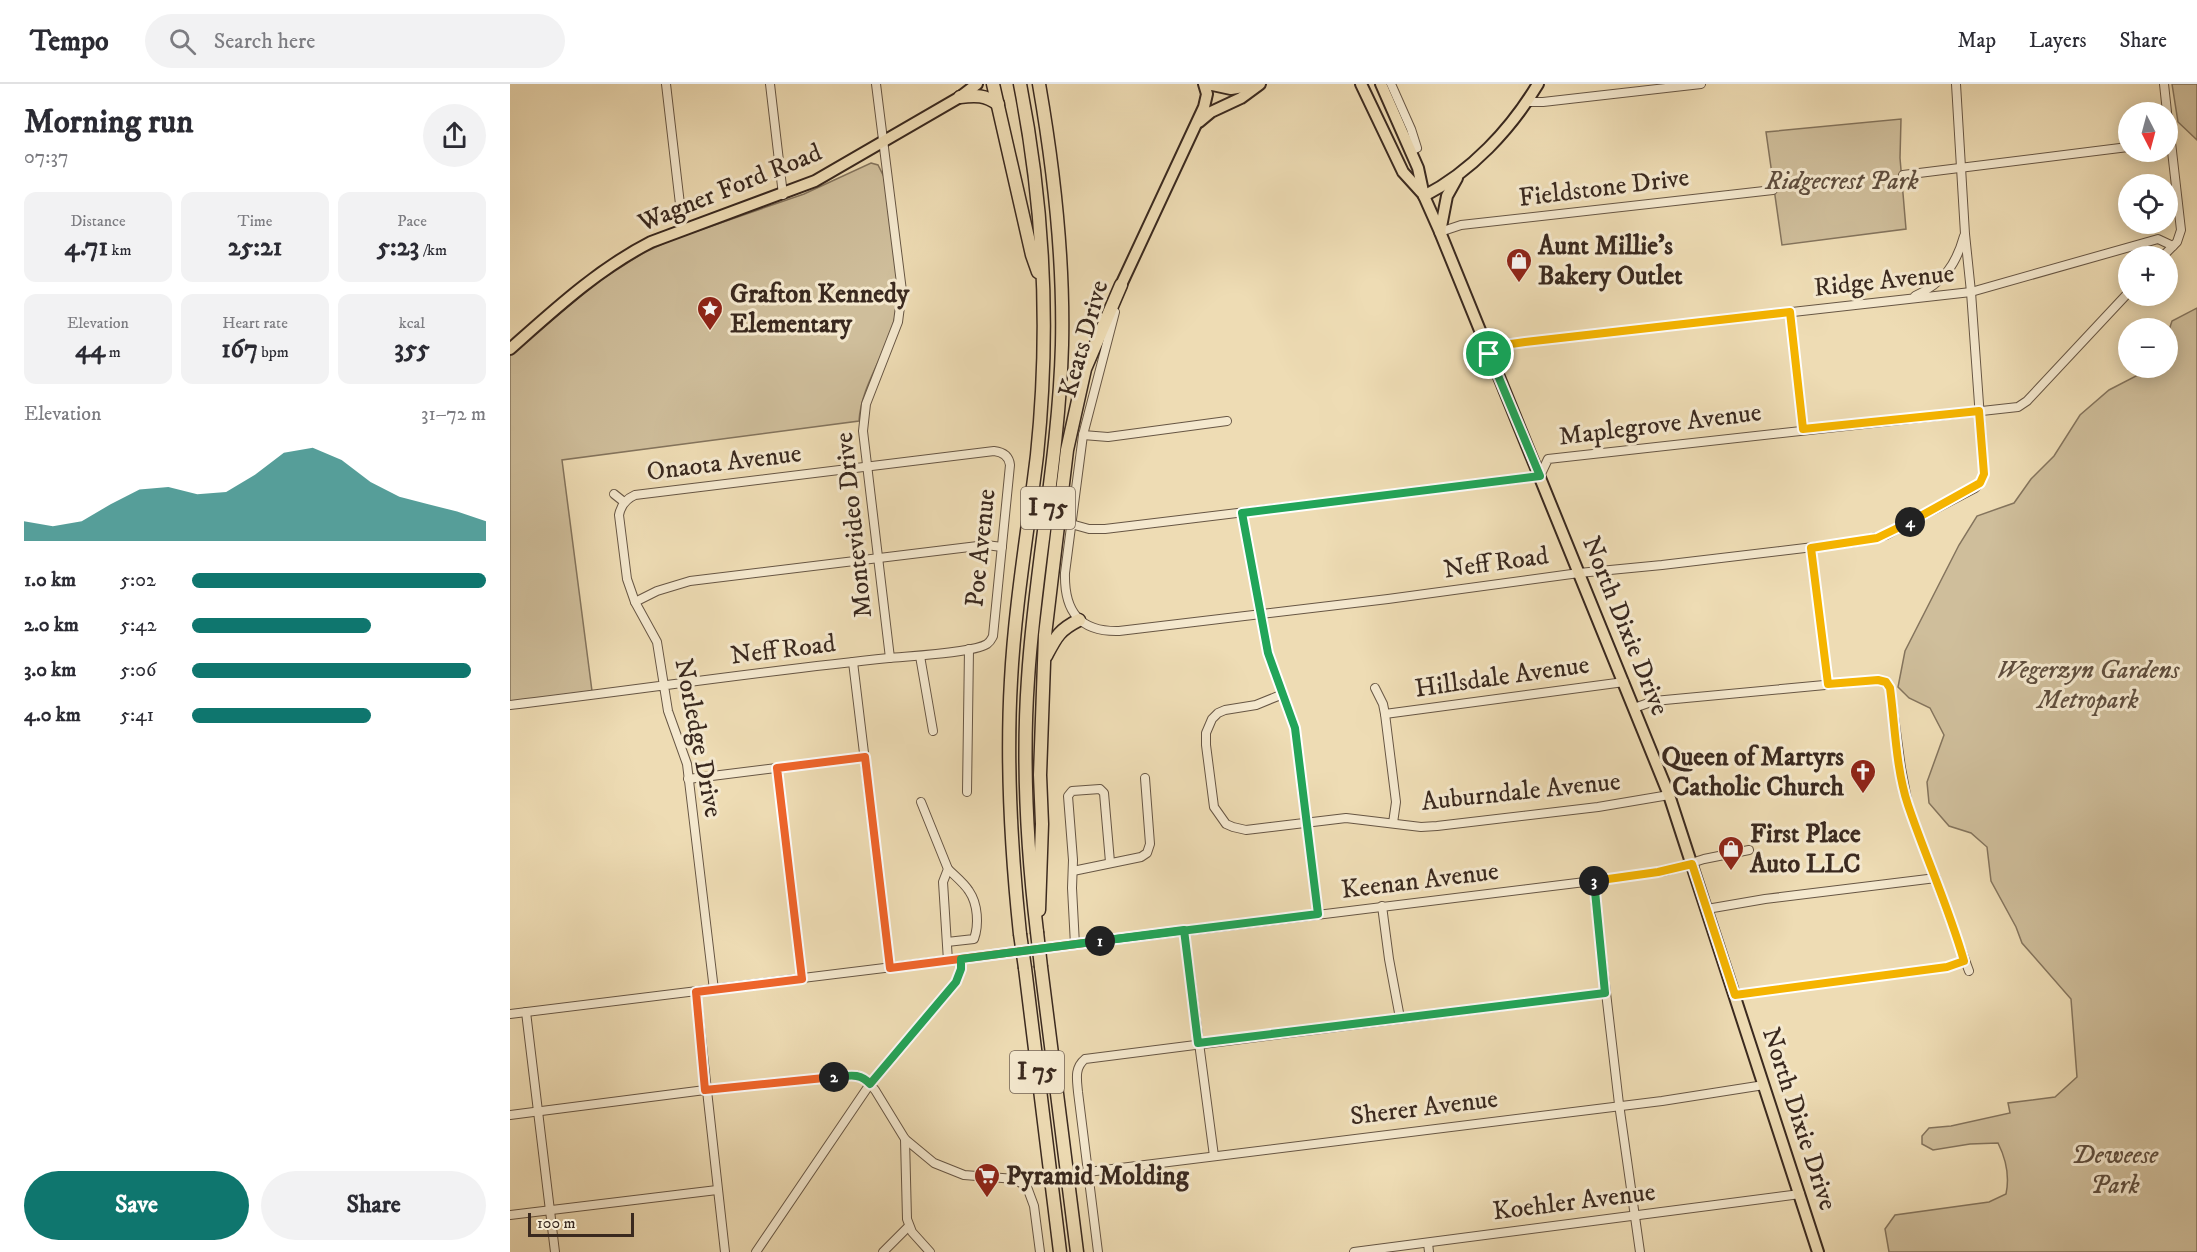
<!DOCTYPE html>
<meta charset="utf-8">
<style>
:root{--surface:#fff;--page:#f2f2f3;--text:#2b2b33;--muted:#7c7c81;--line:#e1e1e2;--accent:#0f766e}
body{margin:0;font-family:"IM FELL DW Pica",serif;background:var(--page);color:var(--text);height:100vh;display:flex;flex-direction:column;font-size:22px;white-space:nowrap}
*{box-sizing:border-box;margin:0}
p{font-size:20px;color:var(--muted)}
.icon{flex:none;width:33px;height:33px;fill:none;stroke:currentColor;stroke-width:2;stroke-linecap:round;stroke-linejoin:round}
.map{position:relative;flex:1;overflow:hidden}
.details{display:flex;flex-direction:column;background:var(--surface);width:510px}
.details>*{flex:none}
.needle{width:39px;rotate:174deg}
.buttons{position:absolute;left:1608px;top:18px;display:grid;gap:12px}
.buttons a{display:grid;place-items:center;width:60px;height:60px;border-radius:50%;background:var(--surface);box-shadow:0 3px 15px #0003;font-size:30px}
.scale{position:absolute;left:18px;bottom:15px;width:106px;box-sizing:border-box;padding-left:6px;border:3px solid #3a291f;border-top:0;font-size:16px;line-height:21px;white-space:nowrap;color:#3a291f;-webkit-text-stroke:4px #f4e8ce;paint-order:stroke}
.pin{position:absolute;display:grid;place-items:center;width:51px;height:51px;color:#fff;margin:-26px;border:3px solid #fff;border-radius:50%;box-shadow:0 2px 6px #0007}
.km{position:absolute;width:30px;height:30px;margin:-15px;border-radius:50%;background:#222;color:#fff;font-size:16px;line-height:30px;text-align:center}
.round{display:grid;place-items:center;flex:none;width:63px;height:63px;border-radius:32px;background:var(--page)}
.summary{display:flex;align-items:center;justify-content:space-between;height:102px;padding:0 24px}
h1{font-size:33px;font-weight:700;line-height:45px}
.figures{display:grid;grid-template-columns:repeat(3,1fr);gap:9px;height:102px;padding:6px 24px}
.figures div{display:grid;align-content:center;border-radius:12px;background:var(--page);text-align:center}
.figures b{font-size:26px;font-weight:700}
.figures small{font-size:16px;font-weight:400}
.figures p{font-size:16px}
.chart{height:168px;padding:12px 24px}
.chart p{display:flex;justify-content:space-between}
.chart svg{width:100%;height:108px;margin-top:6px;fill:var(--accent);opacity:.7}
.button{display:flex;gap:12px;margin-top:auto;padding:12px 24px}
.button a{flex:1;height:69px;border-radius:36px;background:var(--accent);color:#fff;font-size:24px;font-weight:700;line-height:69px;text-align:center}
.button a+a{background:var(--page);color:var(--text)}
ul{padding:0 24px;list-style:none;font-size:20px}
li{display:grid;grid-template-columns:96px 72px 1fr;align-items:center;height:45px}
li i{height:15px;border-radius:8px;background:var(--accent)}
header{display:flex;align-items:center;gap:36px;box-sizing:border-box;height:84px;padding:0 30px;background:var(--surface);border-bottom:2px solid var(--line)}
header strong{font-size:28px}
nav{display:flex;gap:33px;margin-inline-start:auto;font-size:21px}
.search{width:420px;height:54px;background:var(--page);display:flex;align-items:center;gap:15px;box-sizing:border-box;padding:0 21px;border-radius:33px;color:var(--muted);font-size:22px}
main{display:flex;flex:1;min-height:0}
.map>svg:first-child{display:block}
</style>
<header>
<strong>Tempo</strong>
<div class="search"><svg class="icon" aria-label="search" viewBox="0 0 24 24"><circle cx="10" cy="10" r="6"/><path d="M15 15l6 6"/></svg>Search here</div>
<nav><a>Map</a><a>Layers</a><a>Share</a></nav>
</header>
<main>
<section class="details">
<div class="summary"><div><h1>Morning run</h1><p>07:37</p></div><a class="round"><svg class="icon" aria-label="share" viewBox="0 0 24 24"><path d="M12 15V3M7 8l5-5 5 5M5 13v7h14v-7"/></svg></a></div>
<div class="figures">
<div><p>Distance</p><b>4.71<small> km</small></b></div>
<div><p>Time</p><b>25:21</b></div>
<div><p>Pace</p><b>5:23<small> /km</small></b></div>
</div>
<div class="figures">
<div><p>Elevation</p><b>44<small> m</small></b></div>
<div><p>Heart rate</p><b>167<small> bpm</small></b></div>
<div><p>kcal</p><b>355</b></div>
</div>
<div class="chart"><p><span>Elevation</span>31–72 m</p>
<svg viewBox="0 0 160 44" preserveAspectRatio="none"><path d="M0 44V36L10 38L20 36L30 29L40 23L50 22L60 25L70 24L80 17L90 8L100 6L110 11L120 20L130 26L140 29L150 32L160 36V44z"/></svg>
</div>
<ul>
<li><b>1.0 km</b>5:02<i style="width:100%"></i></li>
<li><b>2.0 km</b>5:42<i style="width:61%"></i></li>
<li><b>3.0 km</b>5:06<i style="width:95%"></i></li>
<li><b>4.0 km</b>5:41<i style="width:61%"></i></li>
</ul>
<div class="button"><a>Save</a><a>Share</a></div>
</section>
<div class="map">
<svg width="1687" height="1168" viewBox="0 0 1687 1168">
<rect width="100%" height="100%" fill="#eedcb4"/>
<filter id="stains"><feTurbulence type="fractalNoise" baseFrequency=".00333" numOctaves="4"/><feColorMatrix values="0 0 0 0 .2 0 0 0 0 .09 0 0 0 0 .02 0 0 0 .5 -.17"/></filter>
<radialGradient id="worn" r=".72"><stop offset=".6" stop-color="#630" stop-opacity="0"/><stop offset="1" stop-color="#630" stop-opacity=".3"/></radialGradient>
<g fill="#cfbe9b" stroke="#84745d" stroke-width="1.5">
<polygon points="1662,0 1687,0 1687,56 1668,38"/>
<polygon points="1391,35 1390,74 1396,145 1272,161 1256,48"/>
<path d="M 361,79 L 368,81 L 374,93 C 380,138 396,196 383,241 C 374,273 351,303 349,337 L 52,376 L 82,607 L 0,618 L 0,271 L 89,197 L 133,169 L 161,156 L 294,110 Z"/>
<path d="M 1687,224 L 1687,1168 L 1379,1168 L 1375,1145 L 1385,1131 L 1479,1118 L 1496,1110 C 1500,1091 1496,1075 1488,1059 L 1460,1060 L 1423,1066 L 1412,1060 L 1412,1052 L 1419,1044 L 1441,1042 L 1500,1029 L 1498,1019 L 1545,1013 L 1567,993 L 1561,915 L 1512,859 L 1506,843 L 1481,797 L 1477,763 L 1461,749 L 1439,742 L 1419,719 L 1417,698 L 1434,651 L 1420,624 L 1399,614 L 1388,603 L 1395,567 L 1449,461 L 1467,432 L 1504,419 L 1521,395 L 1544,372 L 1570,331 L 1599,306 L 1632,289 L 1636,284 L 1658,284 L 1658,249 L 1662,237 Z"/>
</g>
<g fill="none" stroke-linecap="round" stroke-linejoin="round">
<defs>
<g id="minor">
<polyline points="156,0 173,146"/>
<polyline points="260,0 273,111"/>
<polyline points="366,0 392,207 388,238 356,320 353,347 380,574"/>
<polyline points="881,0 901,45 907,64 900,67"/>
<polyline points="1654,0 1657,28"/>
<polyline points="1018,18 1033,18 1191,0"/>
<polyline points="1393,91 1618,63"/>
<polyline points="930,148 951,141 1263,106"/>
<polyline points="1653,172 1667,158 1671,146 1658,32"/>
<path d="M 1405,212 C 1433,199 1446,181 1454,152"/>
<path d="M 605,228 L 573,351 L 555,489 C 554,528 570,548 609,547 L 878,515 L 1069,489 L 1152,481 L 1345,458 L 1376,451 L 1465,404 L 1470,399 L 1474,390 L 1461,208 L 1455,150 L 1446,0"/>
<polyline points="1280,228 1293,345"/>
<polyline points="979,270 994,261 1015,258 1461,208 1648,155 1663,162"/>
<polyline points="573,351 598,353 717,337"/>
<polyline points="104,410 114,418"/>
<polyline points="732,429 758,569 785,643 808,830"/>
<polyline points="561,440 579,445 595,445 1009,395 1030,392 1038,375 1508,323 1517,317 1618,209"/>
<polyline points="1301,464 1318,600"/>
<polyline points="125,518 147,507 180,497 476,461 492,463"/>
<polyline points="410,572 423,647"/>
<polyline points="343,578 380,884"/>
<polyline points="865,604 873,620 875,630 886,718 883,739"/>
<polyline points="773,610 746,621 715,626 708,629 702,635 696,649 696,661 704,723 716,740 723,743 736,746 836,734 911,743 927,742 1088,723 1159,711"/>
<path d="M 0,621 C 126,606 252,587 379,574 C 399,572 463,569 477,560 C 481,557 481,556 483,552 L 500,381 C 499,372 493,368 484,367 L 125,411 C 116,415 111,421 109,431 L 117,495 L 125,518 L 147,558 L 158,627 L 177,680 L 204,906"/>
<polyline points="1124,624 1144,617 1368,596 1376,598 1380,604 1391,684 1398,721 1459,887"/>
<polyline points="875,630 1114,598"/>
<polyline points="267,684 292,895"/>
<polyline points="178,695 355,673"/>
<polyline points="457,708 459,565"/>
<polyline points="411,718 438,785 433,798 438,877"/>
<polyline points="563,787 631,773 637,769 640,760 635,694"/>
<polyline points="1083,797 1109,1020 1130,1168"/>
<polyline points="872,822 879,875 890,934"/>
<polyline points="1197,825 1255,815 1426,794"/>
<polyline points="674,846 704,1072"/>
<path d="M 437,858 L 464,855 C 469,841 468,820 459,807 C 454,799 445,792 438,785"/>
<polyline points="565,861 562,804 563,776 558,712 562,707 590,705 594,709 600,778"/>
<polyline points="186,908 215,1168"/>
<polyline points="1225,911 1437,883 1454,877"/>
<polyline points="16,928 45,1168"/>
<polyline points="0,930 1083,797 1156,787 1194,775 1239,766"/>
<polyline points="0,1031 195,1006 346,991 356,996 365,1006 395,1055 424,1079 454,1091 505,1095 517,1103 524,1122 530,1168"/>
<polyline points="395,1055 397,1135 402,1148 420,1168"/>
<polyline points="578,1088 1152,1017 1254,1001"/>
<polyline points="0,1131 207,1106"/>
<polyline points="918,1159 919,1168"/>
<polyline points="246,1168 360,1000 446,898 451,885 451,875"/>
<polyline points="373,1168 399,1142"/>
<path d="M 588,1168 L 568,1008 C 567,996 564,984 575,975 L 1095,909"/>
<polyline points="844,1168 1290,1110"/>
</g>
<g id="major">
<polyline points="698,0 721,5 745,1"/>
<polyline points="851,0 893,88 912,109"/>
<polyline points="871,0 908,84 914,112 930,148 1159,711 1308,1168"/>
<polyline points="689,38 701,28 731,14 750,0"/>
<path d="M 914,112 C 961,88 1001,45 1028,0"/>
<polyline points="930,148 937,112 947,94"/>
<polyline points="611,201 694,23 697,10 694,0"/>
<path d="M 0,265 C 44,226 88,185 141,158 L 305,97 L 450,13 L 467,0"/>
</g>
<g id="highway">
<polyline points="483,0 522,171 528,188"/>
<path d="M 510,0 C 534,122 540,247 527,371 C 518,446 505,521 501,596 C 496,682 501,765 510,850"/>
<path d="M 450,13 C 466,11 475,11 488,20"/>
<path d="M 536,572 C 546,553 549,546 569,536"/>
<polyline points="529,826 532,740 530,691 535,551 557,366 575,285 611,201"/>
<path d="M 527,848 C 517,764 512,680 518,595 C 525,483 549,373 552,261 C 554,174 544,86 529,0"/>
<polyline points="531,883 567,1168"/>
<polyline points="515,884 550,1168"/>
</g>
</defs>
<use href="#minor" stroke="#675644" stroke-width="10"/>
<use href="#major" stroke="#3a291f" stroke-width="14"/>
<use href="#highway" stroke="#3a291f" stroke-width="15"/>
<use href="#minor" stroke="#f4e8ce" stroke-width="8"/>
<use href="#major" stroke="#eedcb4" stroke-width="10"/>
<use href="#highway" stroke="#eedcb4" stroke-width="12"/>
<defs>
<g id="highway-bridge">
<polyline points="527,848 531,883"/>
<polyline points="510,850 515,884"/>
</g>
</defs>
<use href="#highway-bridge" stroke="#3a291f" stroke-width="15" stroke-linecap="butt"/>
<use href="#highway-bridge" stroke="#eedcb4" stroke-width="12"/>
</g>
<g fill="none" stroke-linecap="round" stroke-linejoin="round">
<defs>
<polyline id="split-1" points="590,857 808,830 785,644 758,569 732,429 1030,392 979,270"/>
<polyline id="split-2" points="324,993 195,1006 186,908 292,895 267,684 355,673 380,884 590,857"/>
<path id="split-3" d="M 324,993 C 338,992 350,988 360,1000 L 446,898 L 451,885 L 451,875 L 674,846 L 688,959 L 1095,909 L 1084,797"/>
<path id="split-4" d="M 1084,797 L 1148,788 L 1182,780 L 1225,911 L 1437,883 L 1454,877 C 1439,824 1416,774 1398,721 C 1386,685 1385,642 1380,604 L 1376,598 L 1368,596 L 1318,600 L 1301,464 L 1367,454 L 1400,438"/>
<polyline id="split-5" points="979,270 994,261 1015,258 1280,228 1293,345 1469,327 1474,390 1470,399 1400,438"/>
</defs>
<use href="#split-1" stroke="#fff" stroke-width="12"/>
<use href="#split-2" stroke="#fff" stroke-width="12"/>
<use href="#split-3" stroke="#fff" stroke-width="12"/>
<use href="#split-4" stroke="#fff" stroke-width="12"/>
<use href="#split-5" stroke="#fff" stroke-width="12"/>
<use href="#split-1" stroke="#22a559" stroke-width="8"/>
<use href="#split-2" stroke="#f0652b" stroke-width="8"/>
<use href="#split-3" stroke="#22a559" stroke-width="8"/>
<use href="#split-4" stroke="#f5b400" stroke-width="8"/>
<use href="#split-5" stroke="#f5b400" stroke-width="8"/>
</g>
<defs>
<symbol id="shop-pin" viewBox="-11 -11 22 30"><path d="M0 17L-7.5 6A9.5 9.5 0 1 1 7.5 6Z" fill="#8f2418" stroke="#f4e8ce"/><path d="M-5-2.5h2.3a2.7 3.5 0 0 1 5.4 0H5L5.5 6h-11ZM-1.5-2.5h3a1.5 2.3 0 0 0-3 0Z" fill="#fff"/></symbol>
<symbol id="sight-pin" viewBox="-11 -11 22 30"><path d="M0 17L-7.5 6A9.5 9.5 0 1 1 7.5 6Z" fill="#8f2418" stroke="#f4e8ce"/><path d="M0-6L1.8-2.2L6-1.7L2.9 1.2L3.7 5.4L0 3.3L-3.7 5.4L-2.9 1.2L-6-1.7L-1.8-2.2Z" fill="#fff"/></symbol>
<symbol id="church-pin" viewBox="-11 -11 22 30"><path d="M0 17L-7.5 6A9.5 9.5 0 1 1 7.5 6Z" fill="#8f2418" stroke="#f4e8ce"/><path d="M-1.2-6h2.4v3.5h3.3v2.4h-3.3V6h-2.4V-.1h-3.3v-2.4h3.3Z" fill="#fff"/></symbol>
<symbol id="supermarket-pin" viewBox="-11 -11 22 30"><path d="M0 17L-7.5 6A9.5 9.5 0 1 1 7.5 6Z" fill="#8f2418" stroke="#f4e8ce"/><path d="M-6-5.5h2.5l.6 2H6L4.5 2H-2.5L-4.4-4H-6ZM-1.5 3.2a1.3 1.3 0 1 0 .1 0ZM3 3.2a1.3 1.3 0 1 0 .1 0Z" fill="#fff"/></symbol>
</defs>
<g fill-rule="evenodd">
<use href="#shop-pin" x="994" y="162" width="30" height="40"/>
<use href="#sight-pin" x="185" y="210" width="30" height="40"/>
<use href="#church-pin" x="1338" y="673" width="30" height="40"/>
<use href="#shop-pin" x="1206" y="750" width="30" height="40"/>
<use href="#supermarket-pin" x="462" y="1077" width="30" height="40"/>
</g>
<g text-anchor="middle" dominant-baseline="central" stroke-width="6" stroke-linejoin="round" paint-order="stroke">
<g fill="#f4e8ce" stroke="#726254" stroke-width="1.5">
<rect x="511" y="403" width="54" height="42" rx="4.5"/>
<rect x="500" y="967" width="54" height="42" rx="4.5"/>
</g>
<g font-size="24" font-weight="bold" fill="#3a291f">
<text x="538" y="424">I 75</text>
<text x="527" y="988">I 75</text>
</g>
<g font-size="26" font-style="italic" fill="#5f4e3e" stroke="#f4e8ce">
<text x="1332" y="97">Ridgecrest Park</text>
<text x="1578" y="586">Wegerzyn Gardens<tspan x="1578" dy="30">Metropark</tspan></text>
<text x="1605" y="1071">Deweese<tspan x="1605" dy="30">Park</tspan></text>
</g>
<g font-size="26" fill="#3a291f" stroke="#f4e8ce">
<text transform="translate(220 104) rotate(-22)">Wagner Ford Road</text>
<text transform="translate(1094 104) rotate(-7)">Fieldstone Drive</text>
<text transform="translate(1374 197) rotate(-6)">Ridge Avenue</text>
<text transform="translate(574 255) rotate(-74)">Keats Drive</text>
<text transform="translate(1150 341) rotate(-7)">Maplegrove Avenue</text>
<text transform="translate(214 379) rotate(-7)">Onaota Avenue</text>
<text transform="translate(344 441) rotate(-96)">Montevideo Drive</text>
<text transform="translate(471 464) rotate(-84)">Poe Avenue</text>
<text transform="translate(986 479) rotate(-8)">Neff Road</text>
<text transform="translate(1115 542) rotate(68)">North Dixie Drive</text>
<text transform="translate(273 566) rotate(-7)">Neff Road</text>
<text transform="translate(992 593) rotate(-8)">Hillsdale Avenue</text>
<text transform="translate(188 654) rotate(79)">Norledge Drive</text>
<text transform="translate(1011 708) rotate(-6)">Auburndale Avenue</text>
<text transform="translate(910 797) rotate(-7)">Keenan Avenue</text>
<text transform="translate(914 1024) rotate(-7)">Sherer Avenue</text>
<text transform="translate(1289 1035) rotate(72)">North Dixie Drive</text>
<text transform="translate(1064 1118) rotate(-7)">Koehler Avenue</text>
</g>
<g font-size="26" font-weight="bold" fill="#3a291f" stroke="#f4e8ce" text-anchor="start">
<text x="1028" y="162">Aunt Millie's<tspan x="1028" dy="30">Bakery Outlet</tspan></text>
<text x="220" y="210">Grafton Kennedy<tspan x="220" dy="30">Elementary</tspan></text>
<text x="1334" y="673" text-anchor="end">Queen of Martyrs<tspan x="1334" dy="30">Catholic Church</tspan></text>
<text x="1240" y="750">First Place<tspan x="1240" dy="30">Auto LLC</tspan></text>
<text x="496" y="1092">Pyramid Molding</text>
</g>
</g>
<rect width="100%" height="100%" filter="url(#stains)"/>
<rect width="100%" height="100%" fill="url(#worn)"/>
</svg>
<div class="buttons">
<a><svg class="needle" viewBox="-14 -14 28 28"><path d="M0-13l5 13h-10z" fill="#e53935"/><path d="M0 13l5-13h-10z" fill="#7c7c81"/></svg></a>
<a><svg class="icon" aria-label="locate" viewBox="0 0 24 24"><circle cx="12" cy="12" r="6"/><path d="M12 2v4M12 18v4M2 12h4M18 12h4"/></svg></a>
<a>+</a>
<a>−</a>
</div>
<div class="scale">100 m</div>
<div class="pin" style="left:979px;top:270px;background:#1e9e55"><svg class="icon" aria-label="arrive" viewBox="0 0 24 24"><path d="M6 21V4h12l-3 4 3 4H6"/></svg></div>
<b class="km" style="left:590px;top:857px">1</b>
<b class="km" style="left:324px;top:993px">2</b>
<b class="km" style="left:1084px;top:797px">3</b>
<b class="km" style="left:1400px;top:438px">4</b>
</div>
</main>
